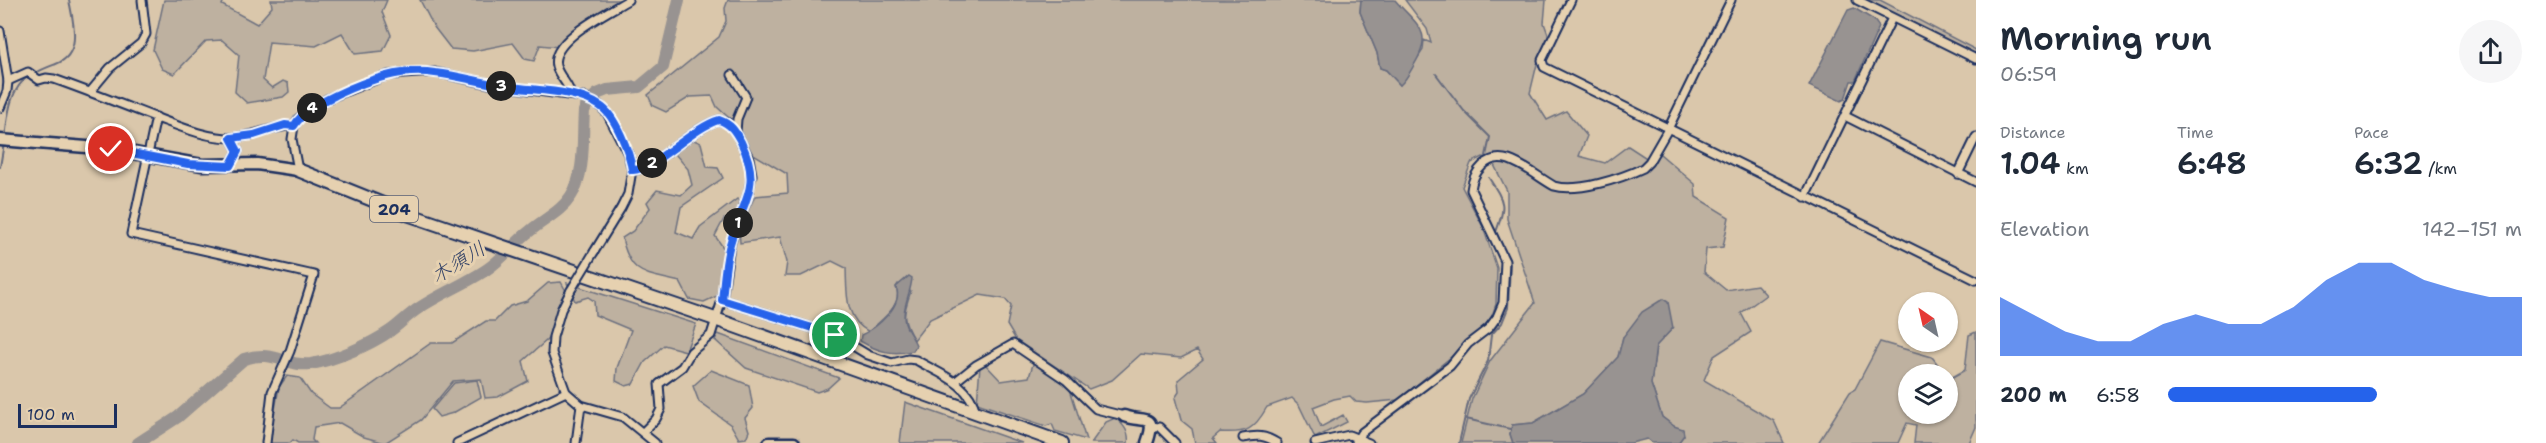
<!DOCTYPE html>
<meta charset="utf-8">
<style>
:root{--surface:#fff;--page:#f6f6f7;--text:#1f2937;--muted:#747a83;--accent:#2563eb}
body{margin:0;font-family:"Shantell Sans","Klee One",sans-serif;background:var(--page);color:var(--text);height:100vh;display:flex;flex-direction:column;font-size:22px;white-space:nowrap}
*{box-sizing:border-box;margin:0}
p{font-size:20px;color:var(--muted)}
.icon{flex:none;width:33px;height:33px;fill:none;stroke:currentColor;stroke-width:2;stroke-linecap:round;stroke-linejoin:round}
.map{position:relative;flex:1;overflow:hidden}
.sheet{display:flex;flex-direction:column;background:var(--surface);width:570px}
.sheet>*{flex:none}
.needle{width:39px;rotate:326deg}
.buttons{position:absolute;left:1898px;top:292px;display:grid;gap:12px}
.buttons a{display:grid;place-items:center;width:60px;height:60px;border-radius:50%;background:var(--surface);box-shadow:0 2px 4px #0004;font-size:30px}
.scale{position:absolute;left:18px;bottom:15px;width:99px;box-sizing:border-box;padding-left:6px;border:3px solid #1b2f5e;border-top:0;font-size:16px;line-height:21px;white-space:nowrap;color:#1b2f5e;-webkit-text-stroke:4px #e6d1b0;paint-order:stroke}
.pin{position:absolute;display:grid;place-items:center;width:51px;height:51px;color:#fff;margin:-26px;border:3px solid #fff;border-radius:50%;box-shadow:0 2px 6px #0007}
.km{position:absolute;width:30px;height:30px;margin:-15px;border-radius:50%;background:#222;color:#fff;font-size:16px;line-height:30px;text-align:center}
.round{display:grid;place-items:center;flex:none;width:63px;height:63px;border-radius:32px;background:var(--page)}
.overview{display:flex;align-items:center;justify-content:space-between;height:102px;padding:0 24px}
h1{font-size:33px;font-weight:600;line-height:45px}
.stats{display:grid;grid-template-columns:repeat(3,1fr);gap:9px;height:102px;padding:6px 24px}
.stats div{display:grid;align-content:center}
.stats b{font-size:30px;font-weight:600}
.stats small{font-size:16px;font-weight:400}
.stats p{font-size:16px}
.chart{height:168px;padding:12px 24px}
.chart p{display:flex;justify-content:space-between}
.chart svg{width:100%;height:108px;margin-top:6px;fill:var(--accent);opacity:.7}
ul{padding:0 24px;list-style:none;font-size:20px}
li{display:grid;grid-template-columns:96px 72px 1fr;align-items:center;height:45px}
li i{height:15px;border-radius:8px;background:var(--accent)}
main{display:flex;flex:1;min-height:0}
.map>svg:first-child{display:block}
</style>
<main>
<div class="map">
<svg width="1976" height="443" viewBox="0 0 1976 443">
<rect width="100%" height="100%" fill="#dac7ab"/>
<filter id="ink" filterUnits="userSpaceOnUse"><feTurbulence type="fractalNoise" baseFrequency=".0167" numOctaves="2"/><feDisplacementMap in="SourceGraphic" scale="12" xChannelSelector="R" yChannelSelector="G"/><feConvolveMatrix kernelMatrix="1 2 1 2 8 2 1 2 1" color-interpolation-filters="sRGB"/></filter>
<g filter="url(#ink)">
<g fill="#beb1a0" stroke="#6c707f" stroke-width="1.5">
<polygon points="164,0 224,0 222,5 257,24 272,7 271,0 387,0 382,12 391,35 383,51 355,54 342,33 316,46 269,42 263,80 272,88 283,81 288,83 289,92 283,97 247,103 235,92 239,55 222,40 206,41 174,74 162,69 153,50"/>
<polygon points="420,0 622,0 588,19 559,47 540,45 534,61 525,59 513,43 473,51 451,49 434,27"/>
<path d="M 728,0 L 1361,0 L 1360,12 L 1377,53 L 1380,68 L 1386,70 L 1400,85 L 1423,50 L 1424,40 L 1431,43 L 1427,29 L 1405,0 L 1546,0 L 1544,23 L 1550,40 L 1537,64 L 1530,93 L 1547,120 L 1566,111 L 1587,136 L 1579,156 L 1605,163 L 1628,146 L 1651,161 L 1660,154 L 1695,184 L 1696,197 L 1729,217 L 1723,247 L 1706,249 L 1704,272 L 1726,290 L 1757,285 L 1766,295 L 1741,313 L 1751,332 L 1714,356 L 1704,380 L 1774,421 L 1784,443 L 1678,443 L 1684,435 L 1662,417 L 1651,384 L 1656,346 L 1673,328 L 1623,337 L 1618,357 L 1583,394 L 1533,423 L 1512,425 L 1510,434 L 1513,443 L 1461,443 L 1472,399 L 1490,361 L 1535,303 L 1507,219 L 1507,191 L 1491,159 L 1483,157 L 1471,163 L 1462,187 L 1483,227 L 1497,268 L 1496,304 L 1491,319 L 1451,357 L 1398,400 L 1367,403 L 1356,402 L 1350,396 L 1334,399 L 1313,407 L 1321,427 L 1343,415 L 1347,422 L 1315,438 L 1299,405 L 1292,398 L 1267,407 C 1254,430 1247,434 1220,432 L 1213,438 L 1217,443 L 1195,443 L 1192,429 L 1181,420 L 1175,398 L 1179,392 L 1178,380 L 1203,359 L 1197,350 L 1181,358 L 1141,354 L 1112,380 L 1089,389 L 1016,340 L 1007,325 L 1011,306 L 1005,299 L 980,295 L 930,319 L 914,340 C 901,319 903,314 911,291 L 898,284 L 896,287 C 904,306 881,319 869,332 C 844,319 847,292 846,268 L 832,261 L 801,276 L 785,276 L 787,262 L 780,237 L 740,243 L 739,230 L 755,196 L 788,193 L 787,174 L 750,152 L 738,126 L 717,107 L 712,96 L 690,97 L 666,112 L 653,106 L 648,95 L 719,37 L 726,21 L 725,8 Z"/>
<polygon points="1865,0 1880,0 1976,50 1976,55"/>
<path d="M 694,140 L 701,143 L 707,167 L 718,168 L 723,178 L 681,207 L 676,232 L 693,239 L 700,227 L 737,199 L 742,204 L 735,220 L 724,219 L 715,236 L 727,253 L 717,296 L 704,302 L 689,299 L 680,282 C 645,273 631,277 622,238 L 633,231 L 650,208 L 647,202 L 657,190 L 681,195 L 692,185 L 688,169 L 675,154 L 679,147 Z"/>
<polygon points="561,282 566,291 547,340 523,361 528,381 498,397 485,398 481,379 453,381 421,420 385,443 364,437 340,423 314,427 312,440 315,443 298,443 293,440 290,443 269,443 279,387 287,376 300,378 311,394 330,408 339,408 431,343 452,343 486,321 495,321 510,306 527,301 548,283"/>
<polygon points="567,283 696,324 686,351 664,345 645,362 633,384 626,386 616,381 617,368 631,330 595,315 594,301 588,297 575,301"/>
<polygon points="1976,332 1976,427 1969,443 1914,443 1916,425 1907,423 1898,443 1818,443 1850,392 1855,389 1880,342 1932,357 1946,375 1908,375 1908,414 1947,414 1947,377 1949,379 1965,370 1969,335"/>
<polygon points="718,334 839,378 828,388 817,392 746,368 715,340"/>
<polygon points="1034,361 1070,389 1086,440 1055,431 1052,424 1046,426 977,403 980,366 986,365 1001,381 1029,377"/>
<polygon points="711,370 749,385 753,408 745,418 749,431 746,438 739,439 731,425 699,402 693,386"/>
<polygon points="477,380 481,397 453,413 439,417 432,409 454,383"/>
<polygon points="905,402 1022,443 900,443"/>
<path d="M 1115,418 C 1123,424 1130,433 1128,443 L 1091,443 L 1106,422 Z"/>
</g>
<g fill="#989391" stroke="#666b7d" stroke-width="1.5">
<path d="M 1361,0 L 1395,0 C 1416,25 1435,31 1414,65 C 1410,72 1406,80 1400,85 L 1386,70 L 1380,68 L 1377,53 L 1360,12 Z"/>
<polygon points="1854,8 1874,20 1879,27 1855,81 1851,81 1845,99 1841,101 1809,86 1848,10"/>
<path d="M 909,276 L 912,278 C 911,293 901,309 905,323 C 907,331 913,337 916,345 L 913,351 C 891,355 879,352 860,341 L 861,335 C 877,328 904,305 896,287 Z"/>
<polygon points="1663,299 1668,302 1673,328 1656,346 1651,384 1662,417 1674,426 1683,429 1684,435 1678,443 1652,443 1647,439 1631,443 1513,443 1510,434 1512,425 1533,423 1583,394 1618,357 1623,337 1642,312"/>
</g>
<g fill="none" stroke-linecap="round" stroke-linejoin="round">
<g stroke="#666b7d" stroke-width="2">
<path d="M 34,74 C 42,69 48,67 56,64 C 83,54 73,21 69,0"/>
<polyline points="1436,74 1464,111 1490,137 1486,156"/>
<path d="M 5,138 C 8,116 9,89 29,76"/>
<polyline points="0,167 4,143"/>
<polyline points="1466,419 1510,429"/>
<path d="M 1459,443 L 1469,399 L 1488,361 L 1491,335 L 1502,323 L 1508,308 L 1510,264 L 1496,232 C 1506,204 1505,203 1489,178"/>
</g>
<path stroke="#989391" stroke-width="12" d="M 138,443 L 178,417 L 244,359 C 275,349 285,367 311,364 C 335,360 370,345 390,331 C 400,324 408,315 419,308 C 440,294 465,284 486,270 C 503,259 514,243 530,231 C 544,219 561,212 571,196 C 586,173 582,137 584,111 L 588,102 L 597,94 L 607,90 L 639,87 L 663,67 L 679,0"/>
<defs>
<g id="street">
<polyline points="1571,0 1542,60 1544,67 1976,280"/>
<polyline points="1857,0 1976,59"/>
<polyline points="0,31 8,81 7,91 0,108"/>
<polyline points="732,75 746,97 737,119 736,132"/>
<path d="M 8,81 L 28,72 L 39,80 L 46,78 L 54,79 C 88,91 123,105 157,118 C 181,127 206,138 232,138 C 254,137 273,125 294,126"/>
<polyline points="90,92 110,68 141,43 146,34 142,0"/>
<path d="M 571,95 C 569,84 559,77 556,66 C 549,40 611,11 628,0"/>
<polyline points="1845,116 1976,182"/>
<polyline points="156,117 131,234 314,275 290,351 272,392 266,443"/>
<polyline points="230,166 238,151 231,138"/>
<polyline points="298,170 292,139 294,126 299,118 327,99 388,75 434,72 499,86 583,97 599,105 607,113 628,154 632,170 628,194 621,208 594,252"/>
<path d="M 632,170 C 651,172 693,127 719,120 L 728,123 L 736,132 L 749,158 L 752,175 L 748,195 L 730,245 L 722,300 L 711,335 L 691,352 L 682,367 L 659,384 L 661,409 L 656,419 L 643,432"/>
<polyline points="1958,174 1976,137"/>
<polyline points="1805,197 1892,18"/>
<polyline points="571,290 561,310 553,337 552,353 566,392 581,405 623,417 655,443"/>
<path d="M 722,300 L 835,335 L 868,355 L 892,363 L 908,359 L 916,360 C 940,374 970,383 976,413"/>
<polyline points="956,381 976,365 1013,344 1066,380 1096,409 1124,416"/>
<polyline points="1151,426 1159,427 1175,443"/>
<path d="M 1243,438 C 1257,435 1265,435 1277,443"/>
<polyline points="457,443 566,392"/>
<polyline points="576,443 581,405"/>
<polyline points="1315,443 1349,435 1369,443"/>
<path d="M 1355,443 L 1361,433 L 1450,366 L 1468,344 L 1489,328 L 1497,317 L 1503,303 L 1505,261 L 1471,190 C 1473,172 1487,153 1509,160 C 1524,165 1540,178 1554,186 C 1577,193 1622,178 1643,168 L 1649,162 L 1668,129 L 1731,0"/>
</g>
<g id="secondary">
<polyline points="0,140 111,149 202,165 257,164 298,170"/>
<path d="M 1124,416 C 1143,423 1158,412 1147,443"/>
<polyline points="769,443 794,443"/>
</g>
<polyline id="highway" points="298,170 410,215 715,319 1062,443"/>
</defs>
<use href="#street" stroke="#1b2f5e" stroke-width="11"/>
<use href="#secondary" stroke="#1b2f5e" stroke-width="15"/>
<use href="#highway" stroke="#1b2f5e" stroke-width="16"/>
<use href="#street" stroke="#e6d1b0" stroke-width="7"/>
<use href="#secondary" stroke="#e6d1b0" stroke-width="10"/>
<use href="#highway" stroke="#e6d1b0" stroke-width="12"/>
<defs>
<polyline id="street-bridge" points="571,290 594,252"/>
</defs>
<use href="#street-bridge" stroke="#1b2f5e" stroke-width="11" stroke-linecap="butt"/>
<use href="#street-bridge" stroke="#e6d1b0" stroke-width="7"/>
</g>
</g>
<g fill="none" stroke-linecap="round" stroke-linejoin="round" filter="url(#ink)">
<defs>
<path id="route" d="M 111,149 L 188,164 L 230,166 L 238,151 L 231,138 L 254,135 L 285,125 L 294,126 C 304,110 322,102 338,94 C 368,80 401,68 435,73 C 461,76 486,84 511,87 C 540,91 576,90 600,106 C 615,115 630,153 632,170 C 651,172 693,127 719,120 C 731,124 735,131 741,142 C 763,188 742,201 730,244 C 725,262 724,282 722,300 L 835,335"/>
</defs>
<use href="#route" stroke="#fff" stroke-width="12"/>
<use href="#route" stroke="#2563eb" stroke-width="8"/>
</g>
<g text-anchor="middle" dominant-baseline="central" stroke-width="6" stroke-linejoin="round" paint-order="stroke">
<rect fill="#e6d1b0" stroke="#586077" stroke-width="1.5" x="370" y="196" width="48" height="26" rx="4.5"/>
<g font-size="16" font-weight="bold" fill="#1b2f5e">
<text x="394" y="209">204</text>
</g>
<g font-size="20" font-style="italic" fill="#344368" stroke="#e6d1b0">
<text transform="translate(458 262) rotate(-32)">木須川</text>
</g>
</g>
</svg>
<div class="buttons">
<a><svg class="needle" viewBox="-14 -14 28 28"><path d="M0-13l5 13h-10z" fill="#e53935"/><path d="M0 13l5-13h-10z" fill="#747a83"/></svg></a>
<a><svg class="icon" aria-label="layers" viewBox="0 0 24 24"><path d="M12 4l9 5-9 5-9-5zM3 14l9 5 9-5"/></svg></a>
</div>
<div class="scale">100 m</div>
<div class="pin" style="left:835px;top:335px;background:#1e9e55"><svg class="icon" aria-label="arrive" viewBox="0 0 24 24"><path d="M6 21V4h12l-3 4 3 4H6"/></svg></div>
<div class="pin" style="left:111px;top:149px;background:#d93025"><svg class="icon" aria-label="check" viewBox="0 0 24 24"><path d="M5 12l5 5 9-10"/></svg></div>
<b class="km" style="left:738px;top:223px">1</b>
<b class="km" style="left:652px;top:163px">2</b>
<b class="km" style="left:501px;top:86px">3</b>
<b class="km" style="left:312px;top:108px">4</b>
</div>
<section class="sheet">
<div class="overview"><div><h1>Morning run</h1><p>06:59</p></div><a class="round"><svg class="icon" aria-label="share" viewBox="0 0 24 24"><path d="M12 15V3M7 8l5-5 5 5M5 13v7h14v-7"/></svg></a></div>
<div class="stats">
<div><p>Distance</p><b>1.04<small> km</small></b></div>
<div><p>Time</p><b>6:48</b></div>
<div><p>Pace</p><b>6:32<small> /km</small></b></div>
</div>
<div class="chart"><p><span>Elevation</span>142–151 m</p>
<svg viewBox="0 0 160 44" preserveAspectRatio="none"><path d="M0 44V20L10 27L20 34L30 38L40 38L50 31L60 27L70 31L80 31L90 24L100 13L110 6L120 6L130 13L140 17L150 20L160 20V44z"/></svg>
</div>
<ul>
<li><b>200 m</b>6:58<i style="width:59%"></i></li>
</ul>
</section>
</main>
